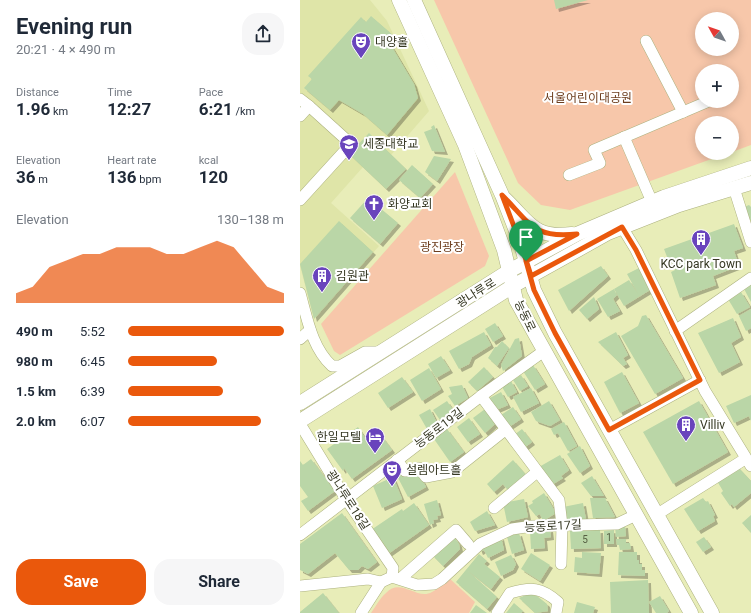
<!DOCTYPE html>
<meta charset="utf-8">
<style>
:root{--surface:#fff;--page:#f6f6f7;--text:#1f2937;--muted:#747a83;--accent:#ea580c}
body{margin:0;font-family:Roboto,"Noto Sans KR",sans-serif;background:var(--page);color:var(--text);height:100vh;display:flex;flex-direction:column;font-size:15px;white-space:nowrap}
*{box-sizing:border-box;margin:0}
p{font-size:13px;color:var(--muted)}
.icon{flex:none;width:22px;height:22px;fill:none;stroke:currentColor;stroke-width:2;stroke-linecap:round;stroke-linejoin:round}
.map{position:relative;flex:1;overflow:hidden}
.side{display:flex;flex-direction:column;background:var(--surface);width:300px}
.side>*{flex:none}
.needle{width:26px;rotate:310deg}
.controls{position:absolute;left:395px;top:12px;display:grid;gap:8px}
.controls a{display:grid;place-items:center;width:44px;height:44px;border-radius:50%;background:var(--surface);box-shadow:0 2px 10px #0003;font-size:20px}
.pin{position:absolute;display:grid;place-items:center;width:34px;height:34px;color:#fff;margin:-41px -17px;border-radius:50% 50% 50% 0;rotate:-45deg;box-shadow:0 0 4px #0007}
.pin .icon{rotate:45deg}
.round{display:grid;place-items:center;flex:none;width:42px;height:42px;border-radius:16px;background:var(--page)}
.summary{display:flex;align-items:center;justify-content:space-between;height:68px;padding:0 16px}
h1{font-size:22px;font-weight:700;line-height:30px}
.metrics{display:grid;grid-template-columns:repeat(3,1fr);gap:6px;height:68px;padding:4px 16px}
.metrics div{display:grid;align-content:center}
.metrics b{font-size:17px;font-weight:700}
.metrics small{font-size:11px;font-weight:400}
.metrics p{font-size:11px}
.chart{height:112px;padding:8px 16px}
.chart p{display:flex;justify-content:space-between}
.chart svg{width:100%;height:72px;margin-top:4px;fill:var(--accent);opacity:.7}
.action{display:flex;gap:8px;margin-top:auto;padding:8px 16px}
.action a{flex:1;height:46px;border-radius:16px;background:var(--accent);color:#fff;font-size:16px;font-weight:700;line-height:46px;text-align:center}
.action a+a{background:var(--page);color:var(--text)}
ul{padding:0 16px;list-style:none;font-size:13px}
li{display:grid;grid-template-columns:64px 48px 1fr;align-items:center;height:30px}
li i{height:10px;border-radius:5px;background:var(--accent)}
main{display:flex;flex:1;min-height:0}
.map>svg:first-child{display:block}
</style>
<main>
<section class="side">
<div class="summary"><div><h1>Evening run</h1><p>20:21 · 4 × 490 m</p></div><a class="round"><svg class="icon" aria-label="share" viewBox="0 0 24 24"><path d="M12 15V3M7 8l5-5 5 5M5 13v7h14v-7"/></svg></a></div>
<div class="metrics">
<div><p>Distance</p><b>1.96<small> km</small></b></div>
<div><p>Time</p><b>12:27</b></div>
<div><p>Pace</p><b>6:21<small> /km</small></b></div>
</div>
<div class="metrics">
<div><p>Elevation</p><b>36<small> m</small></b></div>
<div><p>Heart rate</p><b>136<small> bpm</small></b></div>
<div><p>kcal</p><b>120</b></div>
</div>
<div class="chart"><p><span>Elevation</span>130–138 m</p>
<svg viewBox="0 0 160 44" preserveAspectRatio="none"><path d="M0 44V38L10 34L20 22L30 18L40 14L50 14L60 10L70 10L80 10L90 14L100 14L110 10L120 6L130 10L140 22L150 34L160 38V44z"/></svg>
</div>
<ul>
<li><b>490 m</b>5:52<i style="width:100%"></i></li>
<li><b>980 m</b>6:45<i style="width:57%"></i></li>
<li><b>1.5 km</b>6:39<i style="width:61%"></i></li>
<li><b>2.0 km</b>6:07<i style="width:85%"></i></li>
</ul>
<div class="action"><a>Save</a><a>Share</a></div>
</section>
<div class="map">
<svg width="451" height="613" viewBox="0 0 451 613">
<defs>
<filter id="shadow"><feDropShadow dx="3" dy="3" stdDeviation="0" flood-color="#0004"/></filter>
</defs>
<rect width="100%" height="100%" fill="#e8edb8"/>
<polygon fill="#dfe5a8" points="0,0 70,0 87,21 129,111 91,155 106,169 86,189 63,167 31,203 79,246 14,319 0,266"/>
<g fill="#f7c7aa" fill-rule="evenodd">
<path d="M 134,0 L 451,0 L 451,145 L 432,152 L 432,123 L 402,123 L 402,153 L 428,153 L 270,210 L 241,205 L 218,183 ZM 402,19 L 432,19 L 432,49 L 402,49 ZM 402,71 L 432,71 L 432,101 L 402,101 Z"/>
<polygon points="155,172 189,256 185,266 40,355 34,351 21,324"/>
<path d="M 149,578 L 175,602 L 169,613 L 71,613 C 76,606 80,598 86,593 C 101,577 117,601 132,592 C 138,589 144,583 149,578 Z"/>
</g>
<g fill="#bad6a7" filter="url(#shadow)">
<polygon points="254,0 288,0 256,9"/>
<polygon points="71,16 94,36 89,42 114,84 118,98 87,135 63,114 39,100 30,110 4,88 12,79 8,76 61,17 66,22"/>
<polygon points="134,125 145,152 132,151 124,132 132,129 131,127"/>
<polygon points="69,133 106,169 86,189 49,154"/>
<polygon points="134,156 151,159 137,181 125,172"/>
<polygon points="112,165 133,184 120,198 99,180"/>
<polygon points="68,198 98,223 80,244 50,218"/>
<polygon points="449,205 451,207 451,220 449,221 444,207"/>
<polygon points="39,221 73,252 14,319 0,264"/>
<polygon points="434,224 443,248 434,251 439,266 413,276 416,285 380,298 371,272 375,270 372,261 369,262 364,249"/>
<polygon points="301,266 308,276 269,311 258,290"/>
<polygon points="339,268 350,290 324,306 314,289 329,280 338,294 327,274"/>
<polygon points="451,283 451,302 443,287"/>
<polygon points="314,289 317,295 313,299 320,311 308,317 297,299"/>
<polygon points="441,292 450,307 437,314 428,299"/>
<polygon points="294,297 299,309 287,319 279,310"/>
<polygon points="451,309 451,328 446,331 439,316"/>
<polygon points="346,315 383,378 355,394 321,336 338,326 342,316"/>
<polygon points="433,318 441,337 431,343 440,362 419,373 398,333"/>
<polygon points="195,323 203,336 193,342 185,329"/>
<polygon points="184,332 191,345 172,357 169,364 159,369 149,351"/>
<polygon points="316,332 328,355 323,358 327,364 323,366 298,342"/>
<polygon points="219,338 222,356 203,371 201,365 215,339"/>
<polygon points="202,341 209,348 197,366 188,358 195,347 197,347"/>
<polygon points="141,356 150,370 136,378 128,364"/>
<polygon points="233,365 245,384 235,390 223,371"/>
<polygon points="184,367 193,377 177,391 168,382"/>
<polygon points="129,368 141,389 122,401 110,380"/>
<polygon points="322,372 339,403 320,413 304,382"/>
<polygon points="221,375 228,386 220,391 213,380"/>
<polygon points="102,377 113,392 88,408 78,393"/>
<polygon points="211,381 217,392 208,397 202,387"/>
<polygon points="162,385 168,398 155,406 148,396 152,394 149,387"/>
<polygon points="231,388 239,403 221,412 213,397"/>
<polygon points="201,392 208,405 194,411 188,399"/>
<polygon points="451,395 451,421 449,416 434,423 426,406"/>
<polygon points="147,401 153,410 140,420 133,410"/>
<polygon points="249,401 260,420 250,426 236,421 231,412"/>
<polygon points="399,401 428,452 373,484 343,432"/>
<polygon points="213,407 221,419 209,427 201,415"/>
<polygon points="130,409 137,423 127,429 119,415"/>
<polygon points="185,409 196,423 185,433 173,418"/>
<polygon points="169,418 180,434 168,442 157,427"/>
<polygon points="264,422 277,446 268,451 258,433 254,435 251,429"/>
<polygon points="58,427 65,438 77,430 92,450 52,479 44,468 43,471 27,449"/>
<polygon points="147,429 164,452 150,462 134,439"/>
<polygon points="222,429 232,442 224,448 214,435"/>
<polygon points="280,446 290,466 280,473 267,454"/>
<polygon points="260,455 269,470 261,476 263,478 250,486 239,467"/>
<polygon points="11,459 35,491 8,511 1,501 8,497 0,486 0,461 3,465"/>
<polygon points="213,460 228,477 210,493 203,484 194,492 187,484"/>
<polygon points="437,466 451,481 451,493 434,507 432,504 430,506 421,493 423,491 417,481"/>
<polygon points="105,471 108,477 118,472 126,487 108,497 97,476"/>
<polygon points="292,476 304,496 291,496 281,483"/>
<polygon points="93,477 102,499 82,508 73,486"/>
<polygon points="244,493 256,513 243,521 240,514 236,516 228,506 233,503 232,501"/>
<polygon points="290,498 305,498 315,517 293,518"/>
<polygon points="403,498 406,502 408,501 415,515 413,516 415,521 398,531 384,509"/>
<polygon points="224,499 228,517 207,522 203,503"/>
<polygon points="137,500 141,515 137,516 138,519 133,520 134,523 130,525 124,504"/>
<polygon points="114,503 129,525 88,554 71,530 102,509 103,511"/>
<polygon points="283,503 286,520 266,523 263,507"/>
<polygon points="187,511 195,525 175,531 170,522"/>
<polygon points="42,513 77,562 68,569 62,566 58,570 49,570 35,553 8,574 0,570 0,544"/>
<polygon points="451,515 451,533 442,523"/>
<polygon points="325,525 326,536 316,537 315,526"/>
<polygon points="250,529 251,537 244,538 245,548 231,549 230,531"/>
<polygon points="300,530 301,548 271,549 270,531"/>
<polygon points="314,530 314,544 304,544 304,531"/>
<polygon points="219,533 224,550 212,554 207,537"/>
<polygon points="201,537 204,550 188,558 184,550 180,552 178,547"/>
<polygon points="404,537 411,547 403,552 396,542"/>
<polygon points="155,538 159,544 160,549 143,566 132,555"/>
<polygon points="316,539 326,539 326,543 330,543 331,549 320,550 319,545 317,545"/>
<polygon points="282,552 301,553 299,574 274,572 275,557 282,558"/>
<polygon points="319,552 337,552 337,560 339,560 339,564 342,564 342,570 345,570 345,576 318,575"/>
<polygon points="231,553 250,565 240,581 221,569"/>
<polygon points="179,554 187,561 184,564 200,577 191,589 168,571 197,597 187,609 156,582"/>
<polygon points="211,555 216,564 213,570 201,576 195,562"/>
<polygon points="348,580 349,613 311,613 310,582"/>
<polygon points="23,593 39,613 0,613 0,612"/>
<polygon points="228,594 237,596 247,604 248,611 235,613 219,598"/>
<polygon points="360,596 369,611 367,613 356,613 349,602"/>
<polygon points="277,602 295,607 293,613 274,613"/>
<polygon points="214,603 223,611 221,613 206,613"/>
<polygon points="176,605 187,613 170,613"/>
</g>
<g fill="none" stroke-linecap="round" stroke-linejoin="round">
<defs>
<g id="minor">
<polyline points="346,41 383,112"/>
<polyline points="0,99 9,106 0,116"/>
<polyline points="324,137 352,202"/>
<polyline points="269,175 300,163 294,150 409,101"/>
<polyline points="434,188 451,242"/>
<polyline points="0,200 51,144 9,106"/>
<polyline points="322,227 336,250 405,391 451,466"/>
<path d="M 0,293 C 7,318 12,348 32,366 L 40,366 L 65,352 L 81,352"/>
<polyline points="375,331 451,278"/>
<polyline points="0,339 10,330"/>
<polyline points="181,396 259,500 262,525 261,564"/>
<polyline points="0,424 46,499 93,568 92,577"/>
<polyline points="309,430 400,380"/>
<polyline points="97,460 105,471 119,468 126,477 152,472 205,430"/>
<polyline points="194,508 237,472"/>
<polyline points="356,515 445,459"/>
<polyline points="0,535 181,396 244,351"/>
<polyline points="100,579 156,530 168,544"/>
<polyline points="0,586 68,579 81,582"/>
<polyline points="61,613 81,582 92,577 117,585 134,584 142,579 180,544 212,529 233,526 317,524 336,515"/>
<path d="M 197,613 L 210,593 C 231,587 241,587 258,602 L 256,613"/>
</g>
<g id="major">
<polyline points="99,0 165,145 204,250 216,300 391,613"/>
<polyline points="114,0 202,195 220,241 234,290 255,333 412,613"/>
<path d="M 205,199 C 230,223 234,239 272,234"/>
<polyline points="0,403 209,271 277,234 364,197 451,168"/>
<polyline points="0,421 213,286 308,233 379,205 451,183"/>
</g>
</defs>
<use href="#minor" stroke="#acb17e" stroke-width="12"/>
<use href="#major" stroke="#acb17e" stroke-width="15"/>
<use href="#minor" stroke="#fff" stroke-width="11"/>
<use href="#major" stroke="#fff" stroke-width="14"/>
</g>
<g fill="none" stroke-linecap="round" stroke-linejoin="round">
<defs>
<path id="route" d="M 226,261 L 234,290 L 255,333 L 309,430 L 400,380 L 336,250 L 322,227 L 231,276 C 223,248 212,222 202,195 C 230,223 233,239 277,234 L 226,261"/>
</defs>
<use href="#route" stroke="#fff" stroke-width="8"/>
<use href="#route" stroke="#ea580c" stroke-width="5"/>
</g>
<defs>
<symbol id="theatre-pin" viewBox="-11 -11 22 30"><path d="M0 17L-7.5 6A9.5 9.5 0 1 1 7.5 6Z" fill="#6944bc" stroke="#fff"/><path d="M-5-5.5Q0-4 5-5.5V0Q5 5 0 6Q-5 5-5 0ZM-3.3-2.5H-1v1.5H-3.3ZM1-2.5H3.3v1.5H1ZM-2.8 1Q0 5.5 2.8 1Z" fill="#fff"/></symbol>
<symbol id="university-pin" viewBox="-11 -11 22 30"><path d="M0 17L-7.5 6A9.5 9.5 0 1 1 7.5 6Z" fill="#6944bc" stroke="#fff"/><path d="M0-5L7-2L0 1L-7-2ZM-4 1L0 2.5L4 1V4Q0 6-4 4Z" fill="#fff"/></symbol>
<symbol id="church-pin" viewBox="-11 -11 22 30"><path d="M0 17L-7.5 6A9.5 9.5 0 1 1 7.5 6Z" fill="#6944bc" stroke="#fff"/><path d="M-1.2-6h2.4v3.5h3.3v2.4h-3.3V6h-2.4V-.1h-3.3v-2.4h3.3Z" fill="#fff"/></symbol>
<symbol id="building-pin" viewBox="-11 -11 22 30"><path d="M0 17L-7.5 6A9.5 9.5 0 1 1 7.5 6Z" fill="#6944bc" stroke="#fff"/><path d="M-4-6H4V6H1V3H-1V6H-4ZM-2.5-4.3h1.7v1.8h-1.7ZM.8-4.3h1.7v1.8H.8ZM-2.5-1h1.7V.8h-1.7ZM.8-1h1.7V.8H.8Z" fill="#fff"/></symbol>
<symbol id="hotel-pin" viewBox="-11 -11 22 30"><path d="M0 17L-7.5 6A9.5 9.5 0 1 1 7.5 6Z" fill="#6944bc" stroke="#fff"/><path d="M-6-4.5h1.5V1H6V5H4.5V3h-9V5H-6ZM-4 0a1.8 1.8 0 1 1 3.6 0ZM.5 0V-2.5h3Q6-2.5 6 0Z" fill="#fff"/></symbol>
</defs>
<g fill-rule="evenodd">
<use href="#theatre-pin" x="50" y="31" width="22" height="30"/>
<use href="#university-pin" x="38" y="133" width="22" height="30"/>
<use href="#church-pin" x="63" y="193" width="22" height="30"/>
<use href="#building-pin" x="390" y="228" width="22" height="30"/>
<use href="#building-pin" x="11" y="265" width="22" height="30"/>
<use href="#building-pin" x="375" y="414" width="22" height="30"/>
<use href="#hotel-pin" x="64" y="426" width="22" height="30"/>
<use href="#theatre-pin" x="81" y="459" width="22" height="30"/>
</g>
<g text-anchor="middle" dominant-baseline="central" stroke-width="4" stroke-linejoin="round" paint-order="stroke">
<g font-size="10" fill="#565f43">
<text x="309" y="537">1</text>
<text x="285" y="539">5</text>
</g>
<g font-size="12" fill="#353722" stroke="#fff" text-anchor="start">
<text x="75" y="42">대양홀</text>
<text x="63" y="144">세종대학교</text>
<text x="88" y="204">화양교회</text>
<text x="401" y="264" text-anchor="middle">KCC park Town</text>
<text x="36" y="276">김원관</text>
<text x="400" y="425">Villiv</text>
<text x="61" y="437" text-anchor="end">한일모텔</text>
<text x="106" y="470">설렘아트홀</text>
</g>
<g font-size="12" fill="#6d3e1e" stroke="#fff">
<text x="288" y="98">서울어린이대공원</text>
<text x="142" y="247">광진광장</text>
</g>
<g font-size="12" fill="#353722" stroke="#fff">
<text transform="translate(176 293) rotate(-32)">광나루로</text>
<text transform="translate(225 316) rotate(64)">능동로</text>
<text transform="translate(139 428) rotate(-37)">능동로19길</text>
<text transform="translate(48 500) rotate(57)">광나루로18길</text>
<text transform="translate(253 526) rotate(-3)">능동로17길</text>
</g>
</g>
</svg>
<div class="controls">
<a><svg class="needle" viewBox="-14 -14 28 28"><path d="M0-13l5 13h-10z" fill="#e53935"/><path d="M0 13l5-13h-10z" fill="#747a83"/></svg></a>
<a>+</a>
<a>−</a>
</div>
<div class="pin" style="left:226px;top:261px;background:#1e9e55"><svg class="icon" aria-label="arrive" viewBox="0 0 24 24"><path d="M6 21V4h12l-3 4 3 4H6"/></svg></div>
</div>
</main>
